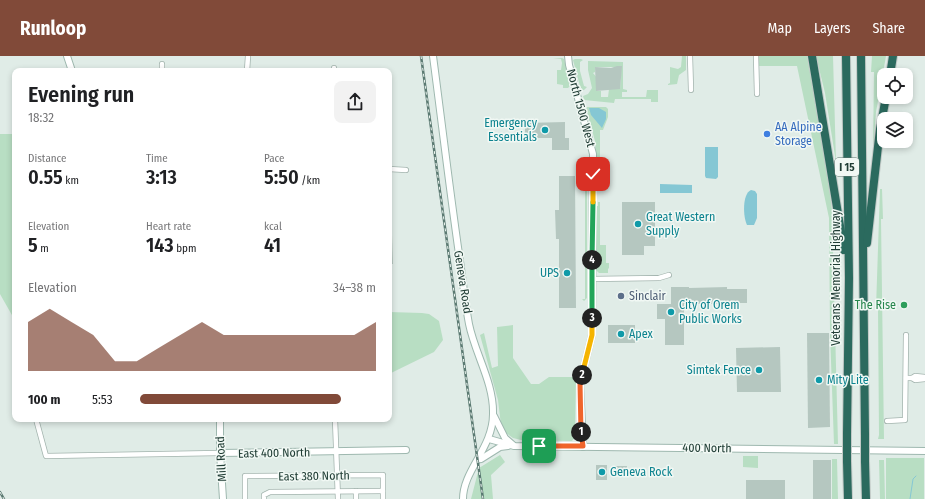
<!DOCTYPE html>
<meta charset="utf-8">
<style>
:root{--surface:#fff;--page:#f2f2f2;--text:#202124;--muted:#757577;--accent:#814a39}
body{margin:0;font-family:"Fira Sans Condensed",sans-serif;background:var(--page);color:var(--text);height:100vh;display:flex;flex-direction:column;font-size:15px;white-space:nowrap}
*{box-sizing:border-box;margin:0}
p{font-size:13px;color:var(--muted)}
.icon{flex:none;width:22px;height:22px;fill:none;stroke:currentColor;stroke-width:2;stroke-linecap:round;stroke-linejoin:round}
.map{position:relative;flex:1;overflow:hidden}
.sheet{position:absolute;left:12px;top:12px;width:380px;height:354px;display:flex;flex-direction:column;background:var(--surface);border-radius:8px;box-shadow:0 2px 6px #0003}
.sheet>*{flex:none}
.tools{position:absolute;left:877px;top:12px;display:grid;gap:8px}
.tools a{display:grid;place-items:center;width:36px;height:36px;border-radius:8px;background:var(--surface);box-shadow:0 2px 6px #0003;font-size:20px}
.pin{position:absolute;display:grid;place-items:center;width:34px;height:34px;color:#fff;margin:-17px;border-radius:8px;box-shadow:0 2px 6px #0006}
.km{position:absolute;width:20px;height:20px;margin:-10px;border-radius:50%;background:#222;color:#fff;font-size:11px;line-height:20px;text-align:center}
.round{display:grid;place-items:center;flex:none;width:42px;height:42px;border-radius:8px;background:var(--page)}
.overview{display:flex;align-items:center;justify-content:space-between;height:68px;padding:0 16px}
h1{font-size:22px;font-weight:600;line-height:30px}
.metrics{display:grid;grid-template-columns:repeat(3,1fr);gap:6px;height:68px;padding:4px 16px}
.metrics div{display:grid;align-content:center}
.metrics b{font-size:20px;font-weight:600}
.metrics small{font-size:11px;font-weight:400}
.metrics p{font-size:11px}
.chart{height:112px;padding:8px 16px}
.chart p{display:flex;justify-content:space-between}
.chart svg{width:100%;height:72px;margin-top:4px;fill:var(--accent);opacity:.7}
ul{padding:0 16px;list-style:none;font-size:13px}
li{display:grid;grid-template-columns:64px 48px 1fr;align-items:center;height:30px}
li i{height:10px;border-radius:5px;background:var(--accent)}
header{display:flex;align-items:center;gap:24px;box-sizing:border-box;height:56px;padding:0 20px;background:var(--accent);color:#fff}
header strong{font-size:19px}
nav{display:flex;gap:22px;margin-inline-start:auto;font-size:14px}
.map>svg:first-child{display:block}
</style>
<header>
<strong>Runloop</strong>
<nav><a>Map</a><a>Layers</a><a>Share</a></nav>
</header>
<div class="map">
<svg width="925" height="443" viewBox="0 0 925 443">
<rect width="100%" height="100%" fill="#e0ece7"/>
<g fill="#b8dec3" fill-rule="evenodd">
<polygon points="682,0 686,0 686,14 679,19 677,28 668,29 668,28 670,27 670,11 678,13 681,11"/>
<polygon points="759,0 807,0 824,91 832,154 838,388 834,388 830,277 829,162 797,10 759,10"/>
<polygon points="816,0 833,0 836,106 825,37"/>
<polygon points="872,0 886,0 876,56 873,94 874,16 871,16"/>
<polygon points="562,2 564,3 570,30 568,32 563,32 563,29 557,28 557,14 561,14 562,7 561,3 553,3"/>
<polygon points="575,3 581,3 583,4 580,6 580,15 584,30 587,31 584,34 581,34 573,4"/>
<path d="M 588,5 L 623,6 L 623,33 L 627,34 L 627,36 L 622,36 L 622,41 L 646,41 L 647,34 L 658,34 L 658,46 L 651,46 L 651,43 L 615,43 L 614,47 L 584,44 L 583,40 L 588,38 L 592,32 L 588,14 ZM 595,11 L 617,11 L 621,17 L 620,33 L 609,33 L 608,41 L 601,41 L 601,35 L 596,35 L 598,23 L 593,17 L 595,16 Z"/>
<polygon points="587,51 606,51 608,53 608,61 603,74 600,74 600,112 603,113 597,113 595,85 586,52"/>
<polygon points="0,78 15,78 15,260 13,261 0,238"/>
<polygon points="585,120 587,122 587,242 584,245 582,243 585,243 585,122 581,122"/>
<polygon points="880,133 882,133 883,163 881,163 884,383 878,383 879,379 878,253 876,252"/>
<polygon points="598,146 600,146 600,189 606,189 606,207 609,207 609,212 608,213 608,217 599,217 596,214 596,150 598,150"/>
<polygon points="389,256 422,257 429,258 439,265 443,284 434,296 389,318"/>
<polygon points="513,269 513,302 531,328 539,328 549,321 576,321 575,381 572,385 521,384 513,382 506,377 501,369 498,344 480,279 484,277 492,312 498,310 497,271"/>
<polygon points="500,399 505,406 491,419 493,443 471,443 479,412"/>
<polygon points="743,400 758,400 758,412 743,411"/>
<rect x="886" y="402" width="38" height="41"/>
<polygon points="832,403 837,403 838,443 832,443"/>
<polygon points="884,404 885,443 880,443 879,404"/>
</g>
<g fill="#85c7d4">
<polygon points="589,52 599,52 606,56 606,63 602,72 591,59"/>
<polygon points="705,91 718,91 718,121 716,123 706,122 705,120"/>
<polygon points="660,128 692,129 692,137 660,137"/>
<path d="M 751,134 L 755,135 L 757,138 L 757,162 L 754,169 L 747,169 C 743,161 742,138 751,134 Z"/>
</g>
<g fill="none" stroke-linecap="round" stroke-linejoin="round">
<polyline stroke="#85c7d4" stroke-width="1" points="910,443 913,423 916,420"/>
</g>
<g fill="#b5c7c0">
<polygon points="617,10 622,10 620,33 596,35 595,11 611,12"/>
<polygon points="565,66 565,82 569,82 569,94 552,94 552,82 530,82 530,86 525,86 525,67"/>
<polygon points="559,120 575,120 576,252 559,252 559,183 556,183 555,154 559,154"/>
<polygon points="622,146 655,146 655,190 644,190 644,199 622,199"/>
<polygon points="389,180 392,180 393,208 389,208"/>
<polygon points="671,231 689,231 689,232 727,231 727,233 747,233 747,247 727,247 727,250 722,250 722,248 684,248 684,289 665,289 665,263 657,263 657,248 671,248"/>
<rect x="608" y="269" width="27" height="18"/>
<polygon points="807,277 829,277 830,371 808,372"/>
<polygon points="780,291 781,336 737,336 736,292"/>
<rect x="813" y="404" width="18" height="39"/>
<rect x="596" y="409" width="11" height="15"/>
<rect x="615" y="410" width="12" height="9"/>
<rect x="746" y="424" width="39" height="19"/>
</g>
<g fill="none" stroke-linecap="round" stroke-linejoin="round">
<defs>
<g id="street">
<polyline points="690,0 691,34"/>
<polyline points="756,0 757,38"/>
<polyline points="162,8 162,15"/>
<polyline points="334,12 334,15"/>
<polyline points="247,15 248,0"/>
<polyline points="389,113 406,114"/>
<polyline points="592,223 659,222 669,219"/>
<polyline points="906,322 912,322 915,324 925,323"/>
<polyline points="912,322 915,320 925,321"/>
<polyline points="36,363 46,400 220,397"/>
<polyline points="335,363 338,443"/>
<polyline points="887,365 905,364 906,279"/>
<polyline points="356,435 356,443"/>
<polyline points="245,443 245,420 383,419 383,443"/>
<polyline points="264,443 264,439 270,436 383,435"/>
</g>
<g id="secondary">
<polyline points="67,0 72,15"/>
<path d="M 433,0 C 442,68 450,137 460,205 C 463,226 465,247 469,268 C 475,298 494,327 493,358 C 493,392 463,414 463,443"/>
<polyline points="568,0 569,9 593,98 592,266 592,279 580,327 583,391"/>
<polyline points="494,360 505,382 513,389"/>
<polyline points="220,363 220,397 223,443"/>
<polyline points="489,383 514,390 925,395"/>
<polyline points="220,397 406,394"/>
<polyline points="481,403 500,391 508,390"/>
</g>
<g id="highway">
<polyline points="812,0 844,194"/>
<polyline points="846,0 849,222 847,378"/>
<polyline points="861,0 865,379"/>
<polyline points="890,19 893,0"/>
<polyline points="867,187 880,73 886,41"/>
<polyline points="847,405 848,443"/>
<polyline points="865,405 866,443"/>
</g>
</defs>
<use href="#street" stroke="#a3b4ae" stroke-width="6"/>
<use href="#secondary" stroke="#9eb8af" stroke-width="8"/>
<use href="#highway" stroke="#c1c9c6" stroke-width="10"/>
<use href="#street" stroke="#fff" stroke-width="4.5"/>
<use href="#secondary" stroke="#fff" stroke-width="6"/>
<use href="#highway" stroke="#2b6a5e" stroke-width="8"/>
<defs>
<g id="rail">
<polyline points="421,0 483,443"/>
<polyline points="0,436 4,443"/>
</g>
</defs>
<use href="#rail" stroke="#5a7971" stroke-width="2.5"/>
<use href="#rail" stroke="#f1f8f4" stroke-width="1" stroke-dasharray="3" stroke-linecap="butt"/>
<defs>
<g id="highway-bridge">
<polyline points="847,378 847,405"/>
<polyline points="865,379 865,405"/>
</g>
</defs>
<use href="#highway-bridge" stroke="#c1c9c6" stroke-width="10" stroke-linecap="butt"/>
<use href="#highway-bridge" stroke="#2b6a5e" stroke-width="8"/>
</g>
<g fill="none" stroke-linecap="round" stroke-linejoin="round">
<defs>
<polyline id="split-1" points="539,390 583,390 581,376"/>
<polyline id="split-2" points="581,376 580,327 582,319"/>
<polyline id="split-3" points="582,319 592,279 592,262"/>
<polyline id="split-4" points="592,262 592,204"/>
<polyline id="split-5" points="592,204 593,146"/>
<polyline id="split-6" points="593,146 593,118"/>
</defs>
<use href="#split-1" stroke="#fff" stroke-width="8"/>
<use href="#split-2" stroke="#fff" stroke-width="8"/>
<use href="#split-3" stroke="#fff" stroke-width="8"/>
<use href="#split-4" stroke="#fff" stroke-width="8"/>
<use href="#split-5" stroke="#fff" stroke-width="8"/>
<use href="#split-6" stroke="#fff" stroke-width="8"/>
<use href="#split-1" stroke="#f0652b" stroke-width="5"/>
<use href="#split-2" stroke="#f0652b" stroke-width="5"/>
<use href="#split-3" stroke="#f5b400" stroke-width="5"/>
<use href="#split-4" stroke="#22a559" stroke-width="5"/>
<use href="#split-5" stroke="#22a559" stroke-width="5"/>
<use href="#split-6" stroke="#f5b400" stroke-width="5"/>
</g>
<g fill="#0f9aa8" stroke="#f1f8f4" stroke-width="1.5">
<circle cx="545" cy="74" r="4"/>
<circle cx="638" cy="168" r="4"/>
<circle cx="567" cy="217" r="4"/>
<circle cx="671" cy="256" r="4"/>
<circle cx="621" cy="278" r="4"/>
<circle cx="759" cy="314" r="4"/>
<circle cx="819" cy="324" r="4"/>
<circle cx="602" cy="416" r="4"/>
</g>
<circle fill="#3f7fe0" stroke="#f1f8f4" stroke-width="1.5" cx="767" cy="78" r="4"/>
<circle fill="#5c6f8a" stroke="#f1f8f4" stroke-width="1.5" cx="621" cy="240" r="4"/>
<circle fill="#2e9e5b" stroke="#f1f8f4" stroke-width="1.5" cx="904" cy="249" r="4"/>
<g text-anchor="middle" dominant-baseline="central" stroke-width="3" stroke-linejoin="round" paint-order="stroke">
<rect fill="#f1f8f4" stroke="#5f756e" stroke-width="1" x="835" y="102" width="24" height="18" rx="3"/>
<g font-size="11" font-weight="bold" fill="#203d35">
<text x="847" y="111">I 15</text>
</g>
<g font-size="12" fill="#203d35" stroke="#f1f8f4">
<text transform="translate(581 52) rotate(75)">North 1500 West</text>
<text transform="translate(836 222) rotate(-90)">Veterans Memorial Highway</text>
<text transform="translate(463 226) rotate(81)">Geneva Road</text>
<text transform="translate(707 392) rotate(1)">400 North</text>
<text transform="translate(274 397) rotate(-1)">East 400 North</text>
<text transform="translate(221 403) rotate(-93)">Mill Road</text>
<text transform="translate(314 420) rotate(-1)">East 380 North</text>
</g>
<g font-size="12" fill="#0d838f" stroke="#f1f8f4" text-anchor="start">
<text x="537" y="67" text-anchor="end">Emergency<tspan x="537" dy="14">Essentials</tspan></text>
<text x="646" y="161">Great Western<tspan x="646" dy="14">Supply</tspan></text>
<text x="559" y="217" text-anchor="end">UPS</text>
<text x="679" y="249">City of Orem<tspan x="679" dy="14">Public Works</tspan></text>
<text x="629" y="278">Apex</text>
<text x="751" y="314" text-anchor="end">Simtek Fence</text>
<text x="827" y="324">Mity Lite</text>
<text x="610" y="416">Geneva Rock</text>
</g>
<g font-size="12" fill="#366cbe" stroke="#f1f8f4" text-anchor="start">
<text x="775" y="71">AA Alpine<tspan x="775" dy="14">Storage</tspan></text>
</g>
<g font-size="12" fill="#4e5e75" stroke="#f1f8f4" text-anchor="start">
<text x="629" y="240">Sinclair</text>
</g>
<g font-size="12" fill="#27864d" stroke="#f1f8f4" text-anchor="end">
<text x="896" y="249">The Rise</text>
</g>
</g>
</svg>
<div class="tools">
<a><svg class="icon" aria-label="locate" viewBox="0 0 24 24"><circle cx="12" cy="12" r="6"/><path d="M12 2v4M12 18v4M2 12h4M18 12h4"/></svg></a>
<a><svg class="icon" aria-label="layers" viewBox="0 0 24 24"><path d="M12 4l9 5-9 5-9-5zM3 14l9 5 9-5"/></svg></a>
</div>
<div class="pin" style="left:539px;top:390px;background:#1e9e55"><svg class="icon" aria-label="arrive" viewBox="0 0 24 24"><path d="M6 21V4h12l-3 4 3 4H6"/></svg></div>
<div class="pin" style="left:593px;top:118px;background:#d93025"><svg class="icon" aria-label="check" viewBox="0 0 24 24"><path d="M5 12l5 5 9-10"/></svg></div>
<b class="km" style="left:581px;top:376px">1</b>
<b class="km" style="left:582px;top:319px">2</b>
<b class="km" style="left:592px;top:262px">3</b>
<b class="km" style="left:592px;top:204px">4</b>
<section class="sheet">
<div class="overview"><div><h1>Evening run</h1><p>18:32</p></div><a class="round"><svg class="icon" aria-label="share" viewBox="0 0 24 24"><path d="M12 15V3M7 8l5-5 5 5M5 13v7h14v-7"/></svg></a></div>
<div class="metrics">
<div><p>Distance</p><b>0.55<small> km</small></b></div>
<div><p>Time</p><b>3:13</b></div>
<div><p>Pace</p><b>5:50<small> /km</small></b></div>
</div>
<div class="metrics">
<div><p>Elevation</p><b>5<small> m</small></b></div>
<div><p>Heart rate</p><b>143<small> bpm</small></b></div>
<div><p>kcal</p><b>41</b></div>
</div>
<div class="chart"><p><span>Elevation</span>34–38 m</p>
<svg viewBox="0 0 160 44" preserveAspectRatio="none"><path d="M0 44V14L10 6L20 14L30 22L40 38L50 38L60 30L70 22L80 14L90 22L100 22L110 22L120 22L130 22L140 22L150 22L160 14V44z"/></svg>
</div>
<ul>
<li><b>100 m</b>5:53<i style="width:85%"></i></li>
</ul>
</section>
</div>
